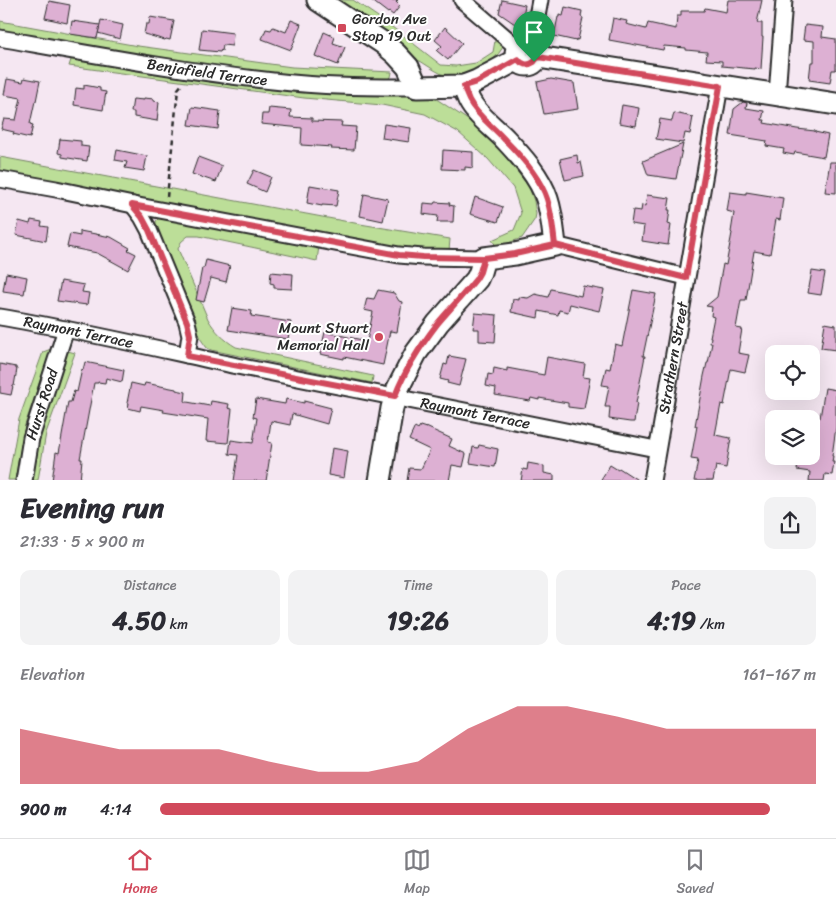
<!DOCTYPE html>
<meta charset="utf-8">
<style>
:root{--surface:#fff;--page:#f2f2f3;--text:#2b2b33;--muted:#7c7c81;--line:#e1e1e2;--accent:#d1495b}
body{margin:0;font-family:Sriracha,sans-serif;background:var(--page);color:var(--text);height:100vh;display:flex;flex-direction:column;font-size:19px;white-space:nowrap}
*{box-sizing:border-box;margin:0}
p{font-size:16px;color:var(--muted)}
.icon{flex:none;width:28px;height:28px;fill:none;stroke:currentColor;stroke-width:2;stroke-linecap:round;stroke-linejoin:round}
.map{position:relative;height:480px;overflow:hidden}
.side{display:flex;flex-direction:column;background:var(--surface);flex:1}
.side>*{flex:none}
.controls{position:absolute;left:765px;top:345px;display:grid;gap:10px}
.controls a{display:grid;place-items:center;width:55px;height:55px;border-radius:10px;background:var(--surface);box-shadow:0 5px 20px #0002;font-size:25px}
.pin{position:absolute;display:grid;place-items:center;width:42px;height:42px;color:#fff;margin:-51px -21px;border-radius:50% 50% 50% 0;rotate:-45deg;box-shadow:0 0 5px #0007}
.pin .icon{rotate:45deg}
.round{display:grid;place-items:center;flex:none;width:52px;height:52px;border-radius:10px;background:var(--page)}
.headline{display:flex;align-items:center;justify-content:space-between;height:85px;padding:0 20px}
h1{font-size:28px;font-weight:800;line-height:38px}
.metrics{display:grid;grid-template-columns:repeat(3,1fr);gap:8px;height:85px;padding:5px 20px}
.metrics div{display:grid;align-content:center;border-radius:10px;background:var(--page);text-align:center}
.metrics b{font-size:25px;font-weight:800}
.metrics small{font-size:14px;font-weight:400}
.metrics p{font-size:14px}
.chart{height:140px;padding:10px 20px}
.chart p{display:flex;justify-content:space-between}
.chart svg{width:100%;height:90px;margin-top:5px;fill:var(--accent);opacity:.7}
ul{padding:0 20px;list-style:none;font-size:16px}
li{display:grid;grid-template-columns:80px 60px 1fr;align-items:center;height:38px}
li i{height:12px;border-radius:6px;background:var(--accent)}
.tabs{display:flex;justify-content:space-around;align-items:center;height:70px;border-top:1px solid var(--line);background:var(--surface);font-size:14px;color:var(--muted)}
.tabs a{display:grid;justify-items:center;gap:2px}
.tabs .selected{color:var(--accent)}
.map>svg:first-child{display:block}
</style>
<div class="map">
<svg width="836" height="481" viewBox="0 0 836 481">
<rect width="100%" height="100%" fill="#f5e7f2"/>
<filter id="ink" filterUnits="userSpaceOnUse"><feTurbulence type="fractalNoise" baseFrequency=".02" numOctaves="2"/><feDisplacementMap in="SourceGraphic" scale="10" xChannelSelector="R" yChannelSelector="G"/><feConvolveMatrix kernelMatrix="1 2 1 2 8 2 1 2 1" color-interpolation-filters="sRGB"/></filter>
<g filter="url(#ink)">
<g fill="#bcde98" stroke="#748462">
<path d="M 334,0 L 353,0 L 387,23 L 441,65 L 456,66 L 476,63 L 493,52 L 496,35 L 505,43 C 497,60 486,65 470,73 C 466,75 460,78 455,78 C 443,77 430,67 420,61 L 419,61 L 412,54 L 355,14 Z"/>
<polygon points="0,21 138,46 292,67 392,72 391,77 388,80 335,80 209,67 0,32"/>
<polygon points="72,57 309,91 425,96 438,100 471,122 496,144 529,187 534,201 536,214 535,219 522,238 497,247 492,240 514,230 521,213 513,188 488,159 458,132 425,114 382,105 304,98 69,66"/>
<polygon points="0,157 360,224 450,239 449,251 413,250 388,247 0,173"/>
<path d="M 160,217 L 319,246 L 317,261 L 199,236 L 188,236 L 181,242 L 178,249 L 208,319 C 215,331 224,340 236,347 L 373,376 L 372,383 L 211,350 L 207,348 L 202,341 L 156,230 L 156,221 Z"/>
<polygon points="51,349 25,425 22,440 15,480 8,480 19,419 43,352"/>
<polygon points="68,351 75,353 46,433 38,480 31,481 37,441 65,356"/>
</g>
<g fill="#ddb0d3" stroke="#2b2b2b">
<polygon points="371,0 398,0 396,2 400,6 393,15 389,12 388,13"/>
<polygon points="502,0 525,5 522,21 515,24 499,13"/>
<polygon points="728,0 762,0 757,23 762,23 762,37 763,37 761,69 755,68 755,69 722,66 722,61 706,60 707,52 686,50 686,48 664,46 663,50 609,40 613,18 627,21 626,24 646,29 648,23 676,29 677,16 681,16 681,11 704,11 705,8 726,12"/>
<polygon points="49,1 70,5 67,23 45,18"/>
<polygon points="565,7 582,11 581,17 583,18 578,40 576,39 576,41 554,36 558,17 559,17 559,15 563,16"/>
<polygon points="150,17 174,21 170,40 166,39 165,40 144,34 146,24 149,24"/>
<polygon points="101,20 123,25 120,39 98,33"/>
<polygon points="291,20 301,24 291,50 262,39 266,29 271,30 273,27 286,32"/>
<polygon points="72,21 100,25 97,38 70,34"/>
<polygon points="805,25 823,27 822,37 836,39 836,70 832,70 830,83 809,80 811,62 814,62 814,41 803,40"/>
<polygon points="445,27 462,43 448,60 437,51 442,46 435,40"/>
<polygon points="202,29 233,33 232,46 223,45 222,51 221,50 220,52 199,50"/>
<polygon points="324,32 335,37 333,43 345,47 338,65 315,56"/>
<polygon points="24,78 40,81 36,101 35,101 30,124 33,125 30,138 13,134 14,132 1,129 4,119 16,120 21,98 4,95 7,79 23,82"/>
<polygon points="551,79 574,83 578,109 544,114 537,82"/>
<polygon points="84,85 100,88 100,91 106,92 103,110 74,105 76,88 84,89"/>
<polygon points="144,98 154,99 154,101 159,102 157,121 134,117 134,112 131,112 133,99 144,100"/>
<polygon points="743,102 747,103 746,108 764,111 762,120 765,120 764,123 797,129 815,131 815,132 828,135 824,157 795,152 794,155 783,153 784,149 766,146 767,141 730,135 734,109"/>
<polygon points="622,105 639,108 636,126 619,123"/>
<polygon points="192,107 220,111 218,129 189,125"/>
<polygon points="269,108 291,110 290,117 312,118 312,121 342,122 341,126 356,127 354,150 331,149 332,147 301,145 302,128 261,124 262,114 268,114"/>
<polygon points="674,113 693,117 690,134 685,133 683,143 656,139 660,119 672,121"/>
<polygon points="384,124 411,128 409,142 382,138"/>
<polygon points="60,139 81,141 81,146 89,147 87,161 62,157 62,154 58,153"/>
<polygon points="683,144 676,179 648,175 643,161"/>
<polygon points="117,150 147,156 144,171 125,168 127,162 115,160"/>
<polygon points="443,150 473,152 473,168 465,167 465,170 442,169"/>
<polygon points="577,155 578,163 581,162 584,176 565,180 560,159"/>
<polygon points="198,157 222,166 216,182 192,174"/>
<polygon points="830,162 836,162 836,193 825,192"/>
<polygon points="254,170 271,177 265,192 247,184"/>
<polygon points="310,185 339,190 336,206 322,205 322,206 307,203"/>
<polygon points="730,192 746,194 746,192 783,198 780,220 776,219 770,254 754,251 746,300 741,300 736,328 742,329 738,353 749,355 745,372 731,369 724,405 721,404 715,435 731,438 726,468 716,466 713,481 694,481 698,460 691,459 697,426 695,426 704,376 707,363 708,363 712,343 710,343 711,337 710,337 714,317 711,316 712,307 706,306 717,297 723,264 726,265 732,233 731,232 734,213 727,211"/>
<polygon points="364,194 388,199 383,221 360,216"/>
<polygon points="647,195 670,198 668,210 670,210 668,224 671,225 668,245 642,241 644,226 631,224 633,210 641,211 642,205 645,206"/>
<polygon points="475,197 503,207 498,222 470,214"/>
<polygon points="435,202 450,203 449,205 454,206 453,222 437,222 438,216 423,214 424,203 434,204"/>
<polygon points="31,220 42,222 41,226 48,227 46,241 16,235 19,221 30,224"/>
<polygon points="80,231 111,237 130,248 128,250 136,254 128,270 97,253 67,247 70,234 80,236"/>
<polygon points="206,260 230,266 226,282 211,278 204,302 196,300 202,268 204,268"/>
<polygon points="812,271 825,273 821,295 808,293"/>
<polygon points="271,272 293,274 292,289 274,288 274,284 270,283"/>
<polygon points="6,273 27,277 24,294 3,291"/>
<polygon points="61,281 84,285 82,292 89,293 87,305 57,301"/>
<polygon points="583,286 604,290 599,311 570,304 568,312 559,310 558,315 539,311 538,318 511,312 513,299 519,300 519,297 528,298 535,294 548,297 551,289 581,296"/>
<polygon points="378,290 394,293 399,301 402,302 397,332 390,331 383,365 344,357 344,359 320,354 325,332 367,341 373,312 364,310 367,298 374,299"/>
<polygon points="633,290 656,294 643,356 645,356 636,403 637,403 634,422 630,422 609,419 610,407 605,407 609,386 602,385 606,368 610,369 615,344 622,346"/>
<polygon points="232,308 252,311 251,316 291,322 288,339 228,330"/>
<polygon points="475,313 497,315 495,342 479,341 479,329 473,329"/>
<polygon points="825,323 836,325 836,350 821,348"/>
<polygon points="449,356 466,359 459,386 447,383 448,381 440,379 444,364 447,365"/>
<polygon points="547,357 585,364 583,377 590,378 584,409 568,407 568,403 539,398 539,400 531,398 530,401 495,395 496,388 486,386 488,374 493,375 494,368 507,371 507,368 544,375"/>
<polygon points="85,362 124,370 122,382 106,378 105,383 98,382 98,383 94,383 80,459 82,459 80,481 52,481 56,452 59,453 68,402 71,402 74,391 77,392 82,369 83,370"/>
<polygon points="0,364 16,367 16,369 17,369 14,386 13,386 11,395 0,393"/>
<polygon points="131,383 144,386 145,383 176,389 176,390 186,392 185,402 187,402 210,406 211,401 229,404 228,408 232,409 228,443 206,441 208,419 163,412 164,410 141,406 140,411 128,408 129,403 127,403"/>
<polygon points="825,388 836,390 836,427 832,456 833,456 832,462 834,462 832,475 825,474 824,481 809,481 810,472 797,470 799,456 811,456 811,416 820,418"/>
<polygon points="256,399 285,404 286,399 304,403 304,401 331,408 327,424 292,414 290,425 271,421 268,442 272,443 266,481 234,481 238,455 229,454 231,440 253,443 257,418 253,417"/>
<polygon points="420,426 426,428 426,427 452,439 449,446 466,454 463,467 452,465 449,481 407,481 409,468 421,469 430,450 409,440 415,427 418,429"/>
<polygon points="479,445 498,449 495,467 470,463 473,447 478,448"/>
<polygon points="332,448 348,451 344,478 328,475"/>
<polygon points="528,463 544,466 544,473 554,475 554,481 521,481 523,469 527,470"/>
<polygon points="610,465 618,470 619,468 639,481 600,481"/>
</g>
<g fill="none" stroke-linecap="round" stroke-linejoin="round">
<defs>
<g id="street">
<polyline points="462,0 518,48"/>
<path id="s1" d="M 0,38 C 91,54 182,71 273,81 C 321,87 369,87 417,87"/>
<polyline points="532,44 540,0"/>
<polyline points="777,95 784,0"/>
<polyline points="0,179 56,189 133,205 399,255 423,257 484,258"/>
<polyline points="133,205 142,217 149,230 187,322 190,335 187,355"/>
<polyline points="555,245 686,277"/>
<path id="s2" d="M 0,317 C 79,330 158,349 237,366 C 377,394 517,421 656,449"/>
<path id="s3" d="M 24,481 L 31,438 L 66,329"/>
<path id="s4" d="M 652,481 L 720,86"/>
</g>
<g id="secondary">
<polyline points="318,0 383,43 396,54 408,67 417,87 464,86 477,81 518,59"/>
<circle cx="527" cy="54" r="11"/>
<polyline points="538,57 836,104"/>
<path d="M 380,481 L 392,408 L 398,388 L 416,353 L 438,323 L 477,279 L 480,272 L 484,258 L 515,254 L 555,245 C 553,230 552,214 547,199 C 540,177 521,156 506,140 C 494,127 477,116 469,100 C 467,96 465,90 464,86"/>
</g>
</defs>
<use href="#street" stroke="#2b2b2b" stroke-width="19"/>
<use href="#secondary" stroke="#2b2b2b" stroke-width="25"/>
<polyline stroke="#2b2b2b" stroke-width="2.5" stroke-dasharray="5 4" stroke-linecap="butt" points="167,197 178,89 183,83"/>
<use href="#street" stroke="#fff" stroke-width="15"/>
<use href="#secondary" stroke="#fff" stroke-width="21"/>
</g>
</g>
<g fill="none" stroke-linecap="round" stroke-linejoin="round" filter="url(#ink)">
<defs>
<path id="route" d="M 534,62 C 528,66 522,65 518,59 L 477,82 L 464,86 C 465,90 467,96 469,100 C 477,116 494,127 505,140 C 521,156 540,177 547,199 C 552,214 553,230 555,245 L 515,254 L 484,258 L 480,272 L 476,279 C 464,294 451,308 438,323 C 421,345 405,370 395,396 L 187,356 L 190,335 L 187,322 L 149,230 L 142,217 L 132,205 L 399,255 L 423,257 L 484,258 L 515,254 L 555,245 L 686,278 L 720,86 L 538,57 L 534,62"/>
</defs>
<use href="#route" stroke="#fff" stroke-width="10"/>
<use href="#route" stroke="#d1495b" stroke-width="6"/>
</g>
<g fill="#d1495b" stroke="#fff" stroke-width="2">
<rect x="337" y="23" width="10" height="10" rx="2.5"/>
<circle cx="379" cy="337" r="5"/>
</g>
<g text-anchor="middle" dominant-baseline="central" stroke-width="4" stroke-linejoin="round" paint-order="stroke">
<g font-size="15" fill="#2b2b2b" stroke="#fff" text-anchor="start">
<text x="352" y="19">Gordon Ave<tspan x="352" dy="17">Stop 19 Out</tspan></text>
<text x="369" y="328" text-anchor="end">Mount Stuart<tspan x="369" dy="17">Memorial Hall</tspan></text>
</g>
<g font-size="15" fill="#2b2b2b" stroke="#fff">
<text stroke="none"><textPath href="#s1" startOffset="210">Benjafield Terrace</textPath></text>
<text stroke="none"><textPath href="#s2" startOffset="80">Raymont Terrace</textPath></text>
<text stroke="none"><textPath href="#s4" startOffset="125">Strathern Street</textPath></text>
<text stroke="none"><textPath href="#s3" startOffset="79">Hurst Road</textPath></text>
<text stroke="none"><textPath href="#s2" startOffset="485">Raymont Terrace</textPath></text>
</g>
</g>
</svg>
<div class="controls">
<a><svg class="icon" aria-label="locate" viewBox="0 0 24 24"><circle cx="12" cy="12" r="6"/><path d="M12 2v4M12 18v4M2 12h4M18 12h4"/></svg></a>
<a><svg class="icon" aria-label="layers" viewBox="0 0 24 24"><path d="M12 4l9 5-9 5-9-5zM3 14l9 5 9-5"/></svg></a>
</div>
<div class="pin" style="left:534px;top:62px;background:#1e9e55"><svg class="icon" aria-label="arrive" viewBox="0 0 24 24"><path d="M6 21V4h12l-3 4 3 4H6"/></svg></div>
</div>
<section class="side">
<div class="headline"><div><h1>Evening run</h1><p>21:33 · 5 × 900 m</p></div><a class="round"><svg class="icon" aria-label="share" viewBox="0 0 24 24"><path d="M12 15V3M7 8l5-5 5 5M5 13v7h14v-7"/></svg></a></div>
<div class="metrics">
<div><p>Distance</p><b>4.50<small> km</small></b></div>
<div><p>Time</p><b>19:26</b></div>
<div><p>Pace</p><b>4:19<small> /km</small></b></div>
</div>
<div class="chart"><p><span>Elevation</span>161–167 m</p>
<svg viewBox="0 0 160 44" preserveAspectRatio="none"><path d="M0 44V17L10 22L20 27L30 27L40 27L50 33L60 38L70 38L80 33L90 17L100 6L110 6L120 11L130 17L140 17L150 17L160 17V44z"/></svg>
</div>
<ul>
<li><b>900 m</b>4:14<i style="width:93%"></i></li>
</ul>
</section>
<nav class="tabs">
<a class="selected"><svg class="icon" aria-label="home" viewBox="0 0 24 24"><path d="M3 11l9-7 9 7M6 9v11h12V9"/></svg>Home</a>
<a><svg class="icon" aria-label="map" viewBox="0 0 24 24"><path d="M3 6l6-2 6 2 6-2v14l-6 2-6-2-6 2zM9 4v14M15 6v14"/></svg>Map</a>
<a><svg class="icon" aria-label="saved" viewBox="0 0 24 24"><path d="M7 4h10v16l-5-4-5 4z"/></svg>Saved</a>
</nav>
